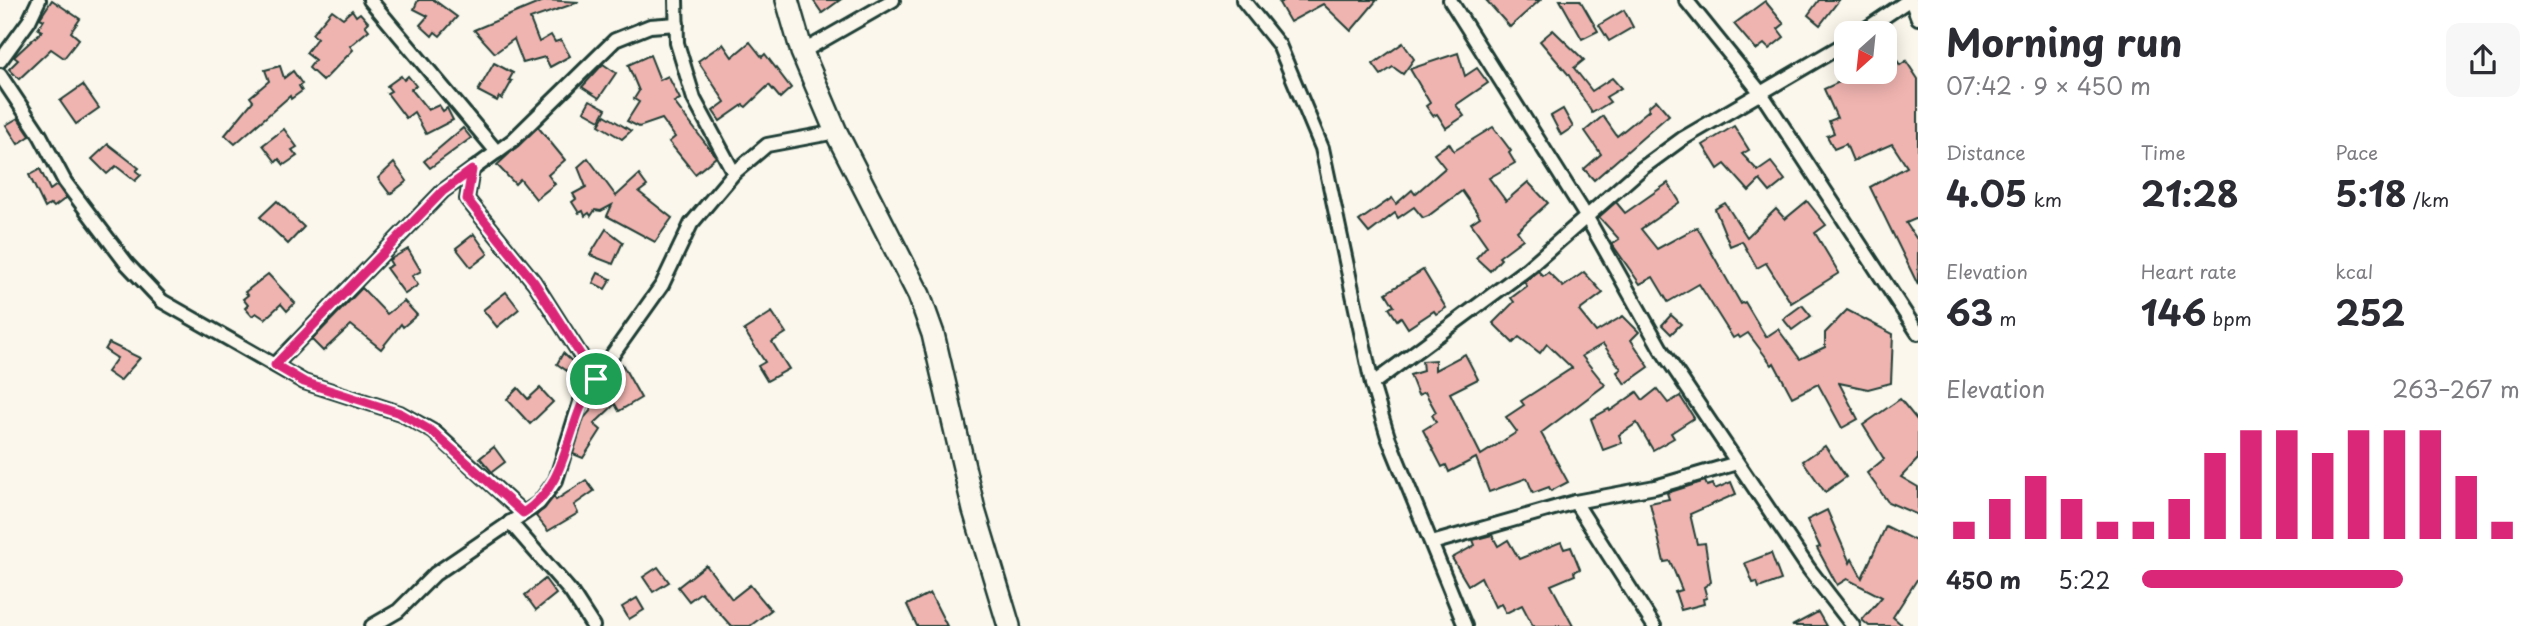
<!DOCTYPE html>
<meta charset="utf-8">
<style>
:root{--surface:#fff;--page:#f7f7f7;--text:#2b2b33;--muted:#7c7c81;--accent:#db2777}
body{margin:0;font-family:"Playpen Sans",sans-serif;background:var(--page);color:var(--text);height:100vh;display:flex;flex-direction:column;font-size:26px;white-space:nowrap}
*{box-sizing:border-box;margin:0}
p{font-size:23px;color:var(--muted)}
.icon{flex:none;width:38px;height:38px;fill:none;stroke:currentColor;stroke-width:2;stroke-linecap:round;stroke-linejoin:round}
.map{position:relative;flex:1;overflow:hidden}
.side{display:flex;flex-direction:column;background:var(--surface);width:630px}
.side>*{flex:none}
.needle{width:46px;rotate:207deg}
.fabs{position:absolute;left:1834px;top:21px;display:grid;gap:14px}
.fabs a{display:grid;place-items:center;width:63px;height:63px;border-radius:14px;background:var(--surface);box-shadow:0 4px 18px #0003;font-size:35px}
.pin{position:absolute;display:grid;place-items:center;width:60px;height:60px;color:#fff;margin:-30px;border:4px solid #fff;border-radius:50%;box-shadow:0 2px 7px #0007}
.round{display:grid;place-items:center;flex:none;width:74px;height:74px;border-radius:14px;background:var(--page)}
.summary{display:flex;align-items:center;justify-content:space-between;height:119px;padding:0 28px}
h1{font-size:38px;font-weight:700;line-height:52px}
.figures{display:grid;grid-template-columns:repeat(3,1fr);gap:10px;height:119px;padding:7px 28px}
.figures div{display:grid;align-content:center}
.figures b{font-size:35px;font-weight:700}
.figures small{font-size:19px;font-weight:400}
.figures p{font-size:19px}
.chart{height:196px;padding:14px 28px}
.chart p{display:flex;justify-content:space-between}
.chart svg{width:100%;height:126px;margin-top:7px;stroke:var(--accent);stroke-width:6}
ul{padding:0 28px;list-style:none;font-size:23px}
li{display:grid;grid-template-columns:112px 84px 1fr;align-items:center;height:52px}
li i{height:18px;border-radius:9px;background:var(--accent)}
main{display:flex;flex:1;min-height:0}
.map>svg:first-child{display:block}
</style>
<main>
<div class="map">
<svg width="1918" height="626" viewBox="0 0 1918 626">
<rect width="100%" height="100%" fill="#fbf7ec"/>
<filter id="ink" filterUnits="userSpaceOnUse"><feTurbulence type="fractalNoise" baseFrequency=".0143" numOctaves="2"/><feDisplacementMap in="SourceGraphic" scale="14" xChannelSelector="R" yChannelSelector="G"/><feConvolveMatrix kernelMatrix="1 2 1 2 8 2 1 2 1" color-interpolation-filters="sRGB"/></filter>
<g filter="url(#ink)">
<g fill="#f0b4b0" stroke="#1f3d34" stroke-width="2">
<polygon points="52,0 80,19 71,32 79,39 64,58 51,49 19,79 9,69 18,60 14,57 42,31 38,29 44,20 40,18"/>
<polygon points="418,0 434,0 457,17 440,36 435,32 432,36 420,25 428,16 414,9"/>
<polygon points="546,0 579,2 530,19 539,42 551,35 555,42 561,40 570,56 550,67 545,57 523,63 514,39 495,53 474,30"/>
<polygon points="813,0 840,0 822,13"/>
<polygon points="1285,0 1377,0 1351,31 1323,4 1290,22 1279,3"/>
<polygon points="1486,0 1540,0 1510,27"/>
<polygon points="1560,0 1580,0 1598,31 1582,39"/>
<polygon points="1819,0 1839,0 1820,25 1808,15"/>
<polygon points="1765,1 1784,24 1778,29 1784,37 1769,49 1764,44 1756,50 1734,24"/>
<polygon points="332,10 343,18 352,10 356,16 360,13 368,22 365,25 369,30 350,46 353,50 323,81 309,68 315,60 306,53 317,38 312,34"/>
<polygon points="1624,10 1633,27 1609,41 1599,25"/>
<polygon points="1553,30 1584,60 1574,68 1592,91 1612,78 1621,88 1606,97 1610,102 1592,113 1568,74 1540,41"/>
<polygon points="1885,41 1900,65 1906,61 1918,79 1918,218 1906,223 1918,241 1918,285 1870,187 1907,167 1892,144 1853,161 1846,144 1834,149 1827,136 1834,133 1829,121 1837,118 1824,89 1846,79 1844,72 1885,72"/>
<polygon points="750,42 762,57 765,54 791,88 780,98 769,85 746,107 743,105 720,121 713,111 725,102 698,61 723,44 732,57"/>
<polygon points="1403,43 1414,59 1403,74 1393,67 1381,75 1373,64"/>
<polygon points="1458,53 1465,76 1477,68 1488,83 1456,105 1464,116 1446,128 1437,114 1433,116 1426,106 1430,103 1410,69"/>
<polygon points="650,55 660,80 668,76 680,99 674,102 716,157 695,174 669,142 675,137 662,119 639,127 627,121 639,102 634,99 639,91 628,65"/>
<polygon points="494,63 513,73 509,80 512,81 502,99 499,97 497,101 478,91"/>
<polygon points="603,64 616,73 599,98 582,87"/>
<polygon points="280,66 284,78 293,71 302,84 299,86 302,91 291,99 290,96 235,144 225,135 253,101 250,97 269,81 265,70"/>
<polygon points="401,76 404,80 408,76 416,86 411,89 428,110 439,105 443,111 447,108 453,120 426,134 414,112 406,118 387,93 391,91 387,86"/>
<polygon points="83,85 99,108 76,124 60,101"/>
<polygon points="590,100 606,109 600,120 584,111"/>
<polygon points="1656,100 1669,115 1594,180 1584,169 1601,154 1585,131 1603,116 1617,136 1649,110 1648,107"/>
<polygon points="1563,109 1573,127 1561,135 1551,116"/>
<polygon points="605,115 631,131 622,139 599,125"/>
<polygon points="18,118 30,136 18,144 6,125"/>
<polygon points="1734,126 1749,150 1742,154 1758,171 1771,162 1785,180 1770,192 1760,180 1749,191 1725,164 1718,169 1703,145"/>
<polygon points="538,127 565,160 548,175 555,184 536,199 520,179 515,184 497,165"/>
<polygon points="1493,127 1511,151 1509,153 1515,163 1489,178 1506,201 1528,182 1548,203 1517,231 1523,239 1499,257 1501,259 1490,271 1476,258 1487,246 1471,223 1480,217 1462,191 1428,216 1423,218 1414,207 1398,218 1395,213 1369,233 1359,221 1392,198 1396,204 1412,190 1415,194 1445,168 1434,154 1449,143 1454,151"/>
<polygon points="463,128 471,138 430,168 424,161"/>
<polygon points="284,129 297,147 292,150 297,156 284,165 279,159 276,162 263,145"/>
<polygon points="108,144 139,168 136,171 141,175 135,181 116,166 107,174 92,159"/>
<polygon points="588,158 616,196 639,175 647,186 639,192 672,218 655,242 607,216 612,205 601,211 595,210 591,216 589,213 585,216 583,211 579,213 572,202 576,199 573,194 586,187 578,167"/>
<polygon points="394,163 407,181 390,194 378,178"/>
<polygon points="40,169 50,190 57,185 66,198 54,207 51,204 45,208 29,175"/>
<polygon points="1668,183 1680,202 1641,229 1657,249 1697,227 1741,304 1745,302 1766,337 1778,329 1800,359 1825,347 1825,333 1847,310 1893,334 1891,383 1868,389 1839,383 1858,419 1842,428 1818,384 1792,397 1774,363 1772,365 1748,333 1740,338 1738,335 1733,338 1699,284 1668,302 1653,277 1640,284 1612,244 1619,239 1599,217 1616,202 1625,213"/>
<polygon points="277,201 304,227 288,244 260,217"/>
<polygon points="1807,201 1826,225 1815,233 1839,273 1791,303 1766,263 1757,268 1742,241 1730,246 1715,209 1725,203 1747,237 1776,209 1785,219"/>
<polygon points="606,229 623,242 613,264 590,255"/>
<polygon points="474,234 488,254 471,267 456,248"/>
<polygon points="408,249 421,271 412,276 418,285 405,294 386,268 392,265 389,260"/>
<polygon points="1423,270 1446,308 1436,314 1434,311 1408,328 1401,317 1397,320 1389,308 1394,306 1386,293"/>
<polygon points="1538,271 1543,276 1548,272 1563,287 1584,272 1603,293 1579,311 1596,332 1623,316 1639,332 1631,340 1649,367 1625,384 1617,372 1621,369 1603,344 1582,356 1605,385 1541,433 1568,482 1551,491 1549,487 1533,493 1527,478 1489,492 1476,458 1449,472 1446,465 1442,467 1423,430 1436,422 1432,415 1436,412 1425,392 1418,395 1410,375 1423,371 1422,361 1435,360 1435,370 1465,354 1478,379 1450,393 1481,455 1517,432 1506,417 1524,405 1521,401 1572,368 1547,344 1540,353 1519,337 1513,343 1493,323 1514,302 1511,298 1527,286 1524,282"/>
<polygon points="598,273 611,279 605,289 593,283"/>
<polygon points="268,274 295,303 287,311 281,304 265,319 256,313 252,316 245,308 248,305 243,299 248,295 245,292"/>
<polygon points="362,288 387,314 404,301 417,315 403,327 401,324 381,349 351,325 323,351 312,340"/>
<polygon points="506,292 519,309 497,327 483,310"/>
<polygon points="1802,305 1811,316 1792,330 1783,319"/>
<polygon points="772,312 786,333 772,342 789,369 767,381 758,366 765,362 744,330"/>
<polygon points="1671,315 1681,324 1671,334 1662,325"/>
<polygon points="109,343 140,358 120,381 107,372 117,358 105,350"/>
<polygon points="563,353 578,367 573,375 557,364"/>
<polygon points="622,364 641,398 619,411 615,404 594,424 601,430 583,458 573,454 584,418 591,410 589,403 612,370"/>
<polygon points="518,388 528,399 540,388 553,402 530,424 507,399"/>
<polygon points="1657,389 1668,403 1680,396 1694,418 1671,433 1674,438 1653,450 1637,423 1619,435 1622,443 1603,450 1591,419 1609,409 1610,411 1637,392 1643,400"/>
<polygon points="1900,399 1918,421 1918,459 1901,477 1918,487 1918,515 1888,502 1867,473 1884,459 1863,425"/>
<polygon points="1825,446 1846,477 1825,492 1803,461"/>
<polygon points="494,447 505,462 492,472 480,458"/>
<polygon points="586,480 594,491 574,505 578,513 548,531 536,516 554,497 556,500"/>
<polygon points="1705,481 1707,486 1713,484 1715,489 1731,482 1736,494 1690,514 1697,544 1705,543 1711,582 1704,587 1707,598 1703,599 1704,604 1681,610 1675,592 1682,590 1670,561 1664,562 1650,503 1669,499 1667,493"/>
<polygon points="1827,510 1850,563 1852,559 1862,578 1886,526 1918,542 1918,578 1893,617 1903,626 1869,626 1862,620 1882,597 1847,579 1837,585 1817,548 1820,547 1807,520"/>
<polygon points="1492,535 1498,546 1508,540 1519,559 1561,542 1564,549 1571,547 1580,569 1574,572 1575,575 1551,585 1573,626 1533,626 1522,605 1506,613 1501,604 1495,607 1481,577 1468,585 1452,558 1475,545 1473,540"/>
<polygon points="1771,553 1781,580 1759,588 1757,582 1753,583 1745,563"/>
<polygon points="706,565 732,599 750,585 771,610 750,626 731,626 701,592 689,601 678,587"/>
<polygon points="658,567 669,582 653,592 643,577"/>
<polygon points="545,579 556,594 536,610 525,595"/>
<polygon points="930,593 947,626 917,626 907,605"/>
<polygon points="637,598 644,610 629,619 622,607"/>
<polygon points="1818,612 1826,626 1792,626"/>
</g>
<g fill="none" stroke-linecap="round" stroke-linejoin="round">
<defs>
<g id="street">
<polyline points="370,0 497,152"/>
<polyline points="676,0 677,43 694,99 734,173"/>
<polyline points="1243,0 1279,45 1322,148 1372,384 1388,437 1465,626"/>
<polyline points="1450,0 1586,216 1661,349 1809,569 1853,626"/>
<polyline points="1686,0 1761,93 1918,333"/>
<polyline points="1911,0 1918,18"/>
<polyline points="1860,33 1909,0"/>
<polyline points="802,52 893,0"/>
<polyline points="0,61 29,21 39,0"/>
<polyline points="0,75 40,135 65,182 127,264 162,301 304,382 400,413 434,432 523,513"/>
<polyline points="472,170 467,199 534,282 596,379"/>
<polyline points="275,365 443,191 513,140 615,40 650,26 677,24"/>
<polyline points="1372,384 1527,269 1641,169 1682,139 1846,43"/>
<polyline points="1575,502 1654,626"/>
<polyline points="510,522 571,592 593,626"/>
<polyline points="1432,543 1575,502 1655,487 1737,463"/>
<polyline points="372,626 398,611 435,574 539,503 556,480 581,399 662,285 691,224 734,173 767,145 836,132"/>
</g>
<polyline id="highway" points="787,0 802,52 836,132 919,295 933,334 974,510 1009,626"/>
</defs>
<use href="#street" stroke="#1f3d34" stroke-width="18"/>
<use href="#highway" stroke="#1f3d34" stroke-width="26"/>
<use href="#street" stroke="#fbf7ec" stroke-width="12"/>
<use href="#highway" stroke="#fbf7ec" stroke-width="21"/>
</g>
</g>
<g fill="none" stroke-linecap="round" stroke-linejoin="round" filter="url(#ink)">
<defs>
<path id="route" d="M 472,170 L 467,199 L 534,282 L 596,379 C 564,423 572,482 523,513 L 433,432 L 400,413 L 304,382 L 275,365 L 443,191 Z"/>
</defs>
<use href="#route" stroke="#fff" stroke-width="14"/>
<use href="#route" stroke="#db2777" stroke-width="9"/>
</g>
</svg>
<div class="fabs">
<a><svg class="needle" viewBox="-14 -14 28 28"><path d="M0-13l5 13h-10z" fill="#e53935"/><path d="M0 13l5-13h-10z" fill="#7c7c81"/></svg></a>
</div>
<div class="pin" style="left:596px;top:379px;background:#1e9e55"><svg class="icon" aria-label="arrive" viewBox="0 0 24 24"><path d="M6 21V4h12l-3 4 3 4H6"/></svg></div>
</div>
<section class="side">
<div class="summary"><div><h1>Morning run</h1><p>07:42 · 9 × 450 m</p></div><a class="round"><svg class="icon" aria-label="share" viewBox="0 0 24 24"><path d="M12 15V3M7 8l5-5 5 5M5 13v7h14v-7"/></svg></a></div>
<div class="figures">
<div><p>Distance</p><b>4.05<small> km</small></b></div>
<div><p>Time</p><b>21:28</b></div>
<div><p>Pace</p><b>5:18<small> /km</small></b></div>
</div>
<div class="figures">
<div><p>Elevation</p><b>63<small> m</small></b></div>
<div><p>Heart rate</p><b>146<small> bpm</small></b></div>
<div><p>kcal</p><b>252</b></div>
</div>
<div class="chart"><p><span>Elevation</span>263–267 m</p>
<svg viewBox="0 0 160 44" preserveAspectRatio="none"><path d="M5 44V38M15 44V30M25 44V22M35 44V30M45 44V38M55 44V38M65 44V30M75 44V14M85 44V6M95 44V6M105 44V14M115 44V6M125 44V6M135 44V6M145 44V22M155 44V38"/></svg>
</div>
<ul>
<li><b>450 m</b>5:22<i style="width:69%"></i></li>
</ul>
</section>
</main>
